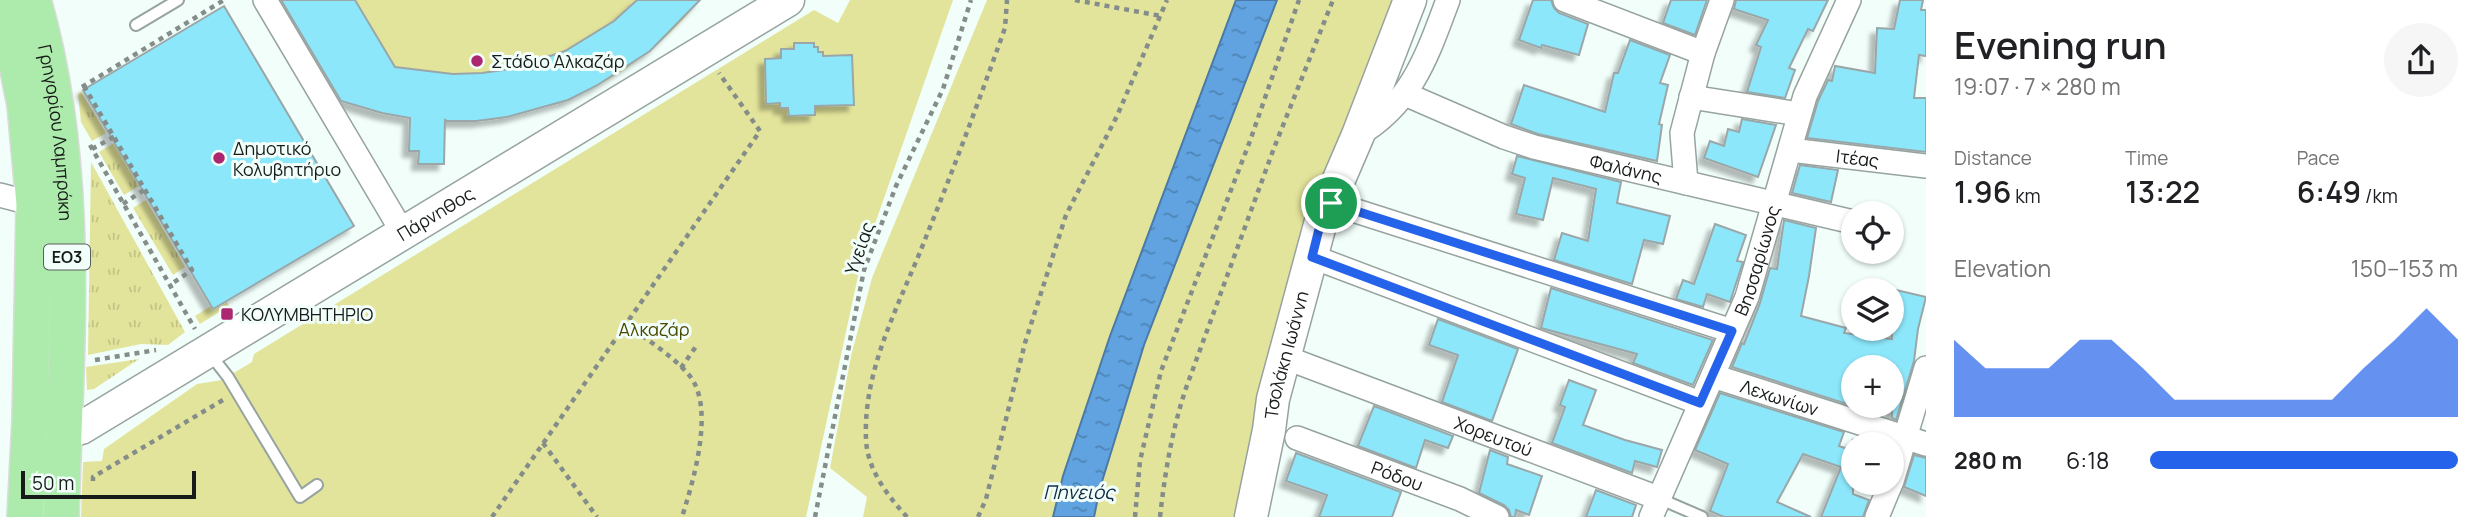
<!DOCTYPE html>
<meta charset="utf-8">
<style>
:root{--surface:#fff;--page:#f6f6f6;--text:#202124;--muted:#757577;--accent:#2563eb}
body{margin:0;font-family:Manrope,sans-serif;background:var(--page);color:var(--text);height:100vh;display:flex;flex-direction:column;font-size:26px;white-space:nowrap}
*{box-sizing:border-box;margin:0}
p{font-size:23px;color:var(--muted)}
.icon{flex:none;width:38px;height:38px;fill:none;stroke:currentColor;stroke-width:2;stroke-linecap:round;stroke-linejoin:round}
.map{position:relative;flex:1;overflow:hidden}
.sheet{display:flex;flex-direction:column;background:var(--surface);width:560px}
.sheet>*{flex:none}
.tools{position:absolute;left:1841px;top:201px;display:grid;gap:14px}
.tools a{display:grid;place-items:center;width:63px;height:63px;border-radius:50%;background:var(--surface);box-shadow:0 2px 5px #0004;font-size:35px}
.scale{position:absolute;left:21px;bottom:18px;width:175px;box-sizing:border-box;padding-left:7px;border:4px solid #171b1a;border-top:0;font-size:19px;line-height:24px;white-space:nowrap;color:#171b1a;-webkit-text-stroke:5px #f1fefa;paint-order:stroke}
.pin{position:absolute;display:grid;place-items:center;width:60px;height:60px;color:#fff;margin:-30px;border:4px solid #fff;border-radius:50%;box-shadow:0 2px 7px #0007}
.round{display:grid;place-items:center;flex:none;width:74px;height:74px;border-radius:37px;background:var(--page)}
.summary{display:flex;align-items:center;justify-content:space-between;height:119px;padding:0 28px}
h1{font-size:38px;font-weight:600;line-height:52px}
.stats{display:grid;grid-template-columns:repeat(3,1fr);gap:10px;height:119px;padding:7px 28px}
.stats div{display:grid;align-content:center}
.stats b{font-size:30px;font-weight:600}
.stats small{font-size:19px;font-weight:400}
.stats p{font-size:19px}
.chart{height:196px;padding:14px 28px}
.chart p{display:flex;justify-content:space-between}
.chart svg{width:100%;height:126px;margin-top:7px;fill:var(--accent);opacity:.7}
ul{padding:0 28px;list-style:none;font-size:23px}
li{display:grid;grid-template-columns:112px 84px 1fr;align-items:center;height:52px}
li i{height:18px;border-radius:9px;background:var(--accent)}
main{display:flex;flex:1;min-height:0}
.map>svg:first-child{display:block}
</style>
<main>
<div class="map">
<svg width="1926" height="517" viewBox="0 0 1926 517">
<defs>
<pattern id="grass-tufts" width="24" height="20" patternUnits="userSpaceOnUse" patternTransform="scale(1.75)"><rect width="24" height="20" fill="#e3e49b"/><path d="M3 7l-1-3M5 7V3M7 7l1-3M15 17l-1-3M17 17v-4M19 17l1-3" fill="none" stroke="#c2c385"/></pattern>
<pattern id="water-ripples" width="26" height="14" patternUnits="userSpaceOnUse" patternTransform="scale(1.75)"><rect width="26" height="14" fill="#60a3e0"/><path d="M2 4q2-2 4 0t4 0M15 11q2-2 4 0t4 0" fill="none" stroke="#4e84b5"/></pattern>
<filter id="shadow"><feDropShadow dx="-6" dy="6" stdDeviation="2" flood-color="#0004"/></filter>
</defs>
<rect width="100%" height="100%" fill="#f1fefa"/>
<g fill="url(#grass-tufts)">
<polygon points="81,92 106,133 92,141 81,122 78,94"/>
<polygon points="114,143 139,186 124,195 99,152"/>
<polygon points="91,162 185,332 168,345 141,344 88,355"/>
<polygon points="146,200 185,267 173,275 133,208"/>
<polygon points="227,302 229,306 200,324 195,316 211,306 214,310"/>
<polygon points="139,359 94,389 87,390 86,367"/>
</g>
<g fill="#e3e49b">
<path d="M 281,0 L 699,0 C 682,24 658,45 634,63 C 548,125 440,134 341,101 Z"/>
<polygon points="850,0 953,0 860,267 806,517 81,517 83,462 102,461 104,449 197,384 222,380 252,362 254,354 814,10 838,23"/>
<polygon points="987,0 1236,0 1110,336 1063,476 1053,517 863,517 867,497 830,468 851,356 872,278"/>
<polygon points="1277,0 1401,0 1249,517 1094,517 1100,488 1144,345"/>
</g>
<polygon fill="url(#water-ripples)" stroke="#4a7aa5" stroke-width="2" points="1236,0 1277,0 1144,345 1100,488 1094,517 1053,517 1063,476 1110,336"/>
<g fill="#8ce7fa" stroke="#9aa6a8" stroke-width="2" filter="url(#shadow)">
<polygon points="281,0 355,0 395,67 453,74 482,73 510,69 565,51 614,21 637,0 700,0 650,51 596,86 568,100 507,117 476,121 446,121 445,119 444,164 418,164 419,151 409,151 410,118 382,113 341,101"/>
<polygon points="1533,0 1551,0 1554,8 1559,13 1588,24 1579,55 1542,45 1541,48 1519,40"/>
<polygon points="1671,0 1707,0 1695,35 1663,23"/>
<polygon points="1736,0 1828,0 1813,31 1808,29 1789,68 1795,70 1785,98 1747,92 1761,47 1756,45 1768,20 1734,9"/>
<polygon points="1900,0 1923,0 1921,10 1926,10 1926,56 1919,55 1914,98 1926,98 1926,152 1807,138 1818,101 1828,80 1832,81 1835,66 1875,73 1877,28 1894,29"/>
<polygon points="224,6 354,226 213,309 83,90"/>
<polygon points="1630,40 1670,55 1660,83 1668,85 1659,124 1662,125 1657,161 1538,134 1511,124 1524,85 1605,112 1614,73 1618,73"/>
<polygon points="794,43 814,43 814,47 818,47 818,52 823,52 823,56 852,55 854,105 815,106 815,115 789,116 788,108 780,108 780,103 766,104 765,59 781,58 781,49 794,49"/>
<polygon points="1742,119 1776,125 1758,177 1704,158 1710,141 1724,146 1728,129 1739,132"/>
<polygon points="1517,156 1621,182 1617,203 1670,216 1663,244 1644,240 1632,284 1554,260 1562,233 1588,241 1596,189 1553,178 1543,220 1516,214 1525,178 1512,174"/>
<polygon points="1800,165 1838,170 1831,202 1792,193"/>
<polygon points="1784,220 1816,228 1809,276 1801,316 1846,328 1844,333 1892,339 1892,289 1926,297 1918,329 1914,361 1896,420 1892,418 1892,368 1853,364 1853,406 1732,367 1742,343 1744,344 1760,303 1770,268 1777,269"/>
<polygon points="1715,224 1746,235 1737,261 1743,262 1730,302 1707,294 1703,307 1676,299 1683,280 1694,284"/>
<polygon points="1551,288 1713,340 1693,385 1633,363 1637,354 1541,328"/>
<polygon points="1438,319 1518,349 1492,421 1442,402 1458,355 1429,345"/>
<polygon points="1569,380 1596,390 1583,425 1625,440 1662,450 1657,467 1635,461 1632,473 1552,443 1565,407 1560,405"/>
<polygon points="1720,393 1844,432 1839,446 1848,449 1853,439 1853,494 1869,500 1863,517 1821,517 1841,467 1803,454 1777,502 1811,517 1724,517 1710,511 1728,464 1695,450"/>
<polygon points="1374,406 1453,436 1448,448 1425,440 1416,468 1358,446"/>
<polygon points="1490,450 1508,457 1507,464 1542,476 1529,515 1516,510 1515,517 1511,517 1509,510 1504,505 1479,493"/>
<polygon points="1296,453 1401,492 1392,517 1319,517 1327,495 1286,481"/>
<polygon points="1914,455 1926,458 1926,496 1904,487"/>
<polygon points="1596,490 1636,505 1632,517 1586,517"/>
</g>
<g fill="none" stroke-linecap="round" stroke-linejoin="round">
<defs>
<g id="lane">
<polyline points="136,25 178,0"/>
<polyline points="210,354 228,377 300,497 317,485"/>
<polyline points="1658,498 1702,517"/>
</g>
<g id="street">
<polyline points="265,0 403,233"/>
<polyline points="1565,0 1703,53"/>
<path id="s1" d="M 1405,94 L 1504,137 L 1534,147 L 1853,222"/>
<polyline points="1691,97 1799,114"/>
<path d="M 1358,135 C 1412,103 1427,56 1448,0"/>
<path id="s2" d="M 1790,150 L 1926,166"/>
<polyline points="1686,183 1682,133 1703,53 1722,0"/>
<polyline points="0,195 34,204"/>
<polyline points="1331,203 1732,331"/>
<polyline points="1313,257 1700,403"/>
<path id="s3" d="M 1284,357 L 1658,498"/>
<path id="s4" d="M 1713,376 L 1926,444"/>
<path id="s5" d="M 1297,438 L 1460,499 L 1497,517"/>
<polyline points="1892,481 1926,368"/>
<path id="s6" d="M 1651,517 L 1747,297 L 1805,96 L 1849,0"/>
<polyline points="1877,517 1891,483"/>
</g>
<g id="secondary">
<path id="s7" d="M 41,433 L 64,433 L 81,428 L 788,0"/>
<path id="s8" d="M 1251,517 L 1269,430 L 1273,399 L 1321,221 L 1358,135 L 1410,0"/>
</g>
<g id="primary">
<path id="s9" d="M 33,0 C 82,168 66,345 61,517"/>
<polyline points="0,1 11,34 25,105 34,204 30,420 25,517"/>
</g>
</defs>
<use href="#lane" stroke="#97a3a0" stroke-width="14"/>
<use href="#street" stroke="#97a3a0" stroke-width="26"/>
<use href="#secondary" stroke="#97a3a0" stroke-width="35"/>
<use href="#primary" stroke="#dadbda" stroke-width="38"/>
<g stroke="#848d8a" stroke-width="4.5" stroke-dasharray="5 5" stroke-linecap="butt">
<polyline points="1075,0 1161,16"/>
<polyline points="84,86 192,270 170,285"/>
<polyline points="82,87 224,0"/>
<polyline points="90,145 195,329"/>
<polyline points="92,149 117,135"/>
<polyline points="123,204 144,190"/>
<path d="M 626,324 C 647,340 672,355 689,375 C 716,407 693,482 682,517"/>
<polyline points="95,360 156,350"/>
<polyline points="681,368 697,345"/>
<polyline points="543,443 597,517"/>
<polyline points="93,481 93,477 223,400"/>
<polyline points="492,517 760,131 719,73"/>
<polyline points="815,517 864,270 896,186 943,89 971,0"/>
<path d="M 907,517 C 887,495 867,469 866,439 C 863,367 901,302 926,237 C 954,168 980,98 1005,28 L 1007,0"/>
<polyline points="978,517 986,499 1025,343 1066,215 1117,116 1167,0"/>
<polyline points="1135,517 1140,461 1161,371 1250,141 1299,0"/>
<path d="M 1160,517 C 1165,472 1172,430 1186,388 L 1274,148 L 1333,0"/>
</g>
<use href="#lane" stroke="#fff" stroke-width="10"/>
<use href="#street" stroke="#fff" stroke-width="23"/>
<use href="#secondary" stroke="#fff" stroke-width="32"/>
<use href="#primary" stroke="#acebab" stroke-width="35"/>
</g>
<g fill="none" stroke-linecap="round" stroke-linejoin="round">
<defs>
<polygon id="route" points="1331,203 1732,331 1700,403 1312,257 1321,221"/>
</defs>
<use href="#route" stroke="#fff" stroke-width="14"/>
<use href="#route" stroke="#2563eb" stroke-width="9"/>
</g>
<g fill="#ac2770" stroke="#f1fefa" stroke-width="2.5">
<circle cx="477" cy="61" r="7"/>
<circle cx="219" cy="158" r="7"/>
<rect x="220" y="307" width="14" height="14" rx="3.5"/>
</g>
<g text-anchor="middle" dominant-baseline="central" stroke-width="6" stroke-linejoin="round" paint-order="stroke">
<rect fill="#f1fefa" stroke="#585f5d" stroke-width="2" x="44" y="244.5" width="46" height="25" rx="5"/>
<g font-size="16" font-weight="bold" fill="#171b1a">
<text x="67" y="257">ΕΟ3</text>
</g>
<g font-size="18" fill="#171b1a" stroke="#f1fefa" text-anchor="start">
<text x="491" y="61">Στάδιο Αλκαζάρ</text>
<text x="233" y="148">Δημοτικό<tspan x="233" dy="21">Κολυβητήριο</tspan></text>
<text x="241" y="314">ΚΟΛΥΜΒΗΤΗΡΙΟ</text>
</g>
<g font-size="18" fill="#171b1a" stroke="#f1fefa">
<text stroke="none"><textPath href="#s9" startOffset="135">Γρηγορίου Λαμπράκη</textPath></text>
<text stroke="none"><textPath href="#s2" startOffset="68">Ιτέας</textPath></text>
<text stroke="none"><textPath href="#s1" startOffset="234">Φαλάνης</textPath></text>
<text stroke="none"><textPath href="#s7" startOffset="455">Πάρνηθος</textPath></text>
<text transform="translate(859 248) rotate(-71)">Υγείας</text>
<text stroke="none"><textPath href="#s6" startOffset="278">Βησσαρίωνος</textPath></text>
<text stroke="none"><textPath href="#s8" startOffset="166">Τσολάκη Ιωάννη</textPath></text>
<text stroke="none"><textPath href="#s4" startOffset="70">Λεχωνίων</textPath></text>
<text stroke="none"><textPath href="#s3" startOffset="224">Χορευτού</textPath></text>
<text stroke="none"><textPath href="#s5" startOffset="107">Ρόδου</textPath></text>
</g>
<g font-size="18" fill="#4a4800" stroke="#f1fefa">
<text x="654" y="329">Αλκαζάρ</text>
</g>
<g font-size="19" font-style="italic" fill="#0f2b44" stroke="#f1fefa">
<text x="1079" y="492">Πηνειός</text>
</g>
</g>
</svg>
<div class="tools">
<a><svg class="icon" aria-label="locate" viewBox="0 0 24 24"><circle cx="12" cy="12" r="6"/><path d="M12 2v4M12 18v4M2 12h4M18 12h4"/></svg></a>
<a><svg class="icon" aria-label="layers" viewBox="0 0 24 24"><path d="M12 4l9 5-9 5-9-5zM3 14l9 5 9-5"/></svg></a>
<a>+</a>
<a>−</a>
</div>
<div class="scale">50 m</div>
<div class="pin" style="left:1331px;top:203px;background:#1e9e55"><svg class="icon" aria-label="arrive" viewBox="0 0 24 24"><path d="M6 21V4h12l-3 4 3 4H6"/></svg></div>
</div>
<section class="sheet">
<div class="summary"><div><h1>Evening run</h1><p>19:07 · 7 × 280 m</p></div><a class="round"><svg class="icon" aria-label="share" viewBox="0 0 24 24"><path d="M12 15V3M7 8l5-5 5 5M5 13v7h14v-7"/></svg></a></div>
<div class="stats">
<div><p>Distance</p><b>1.96<small> km</small></b></div>
<div><p>Time</p><b>13:22</b></div>
<div><p>Pace</p><b>6:49<small> /km</small></b></div>
</div>
<div class="chart"><p><span>Elevation</span>150–153 m</p>
<svg viewBox="0 0 160 44" preserveAspectRatio="none"><path d="M0 44V17L10 27L20 27L30 27L40 17L50 17L60 27L70 38L80 38L90 38L100 38L110 38L120 38L130 27L140 17L150 6L160 17V44z"/></svg>
</div>
<ul>
<li><b>280 m</b>6:18<i style="width:100%"></i></li>
</ul>
</section>
</main>
